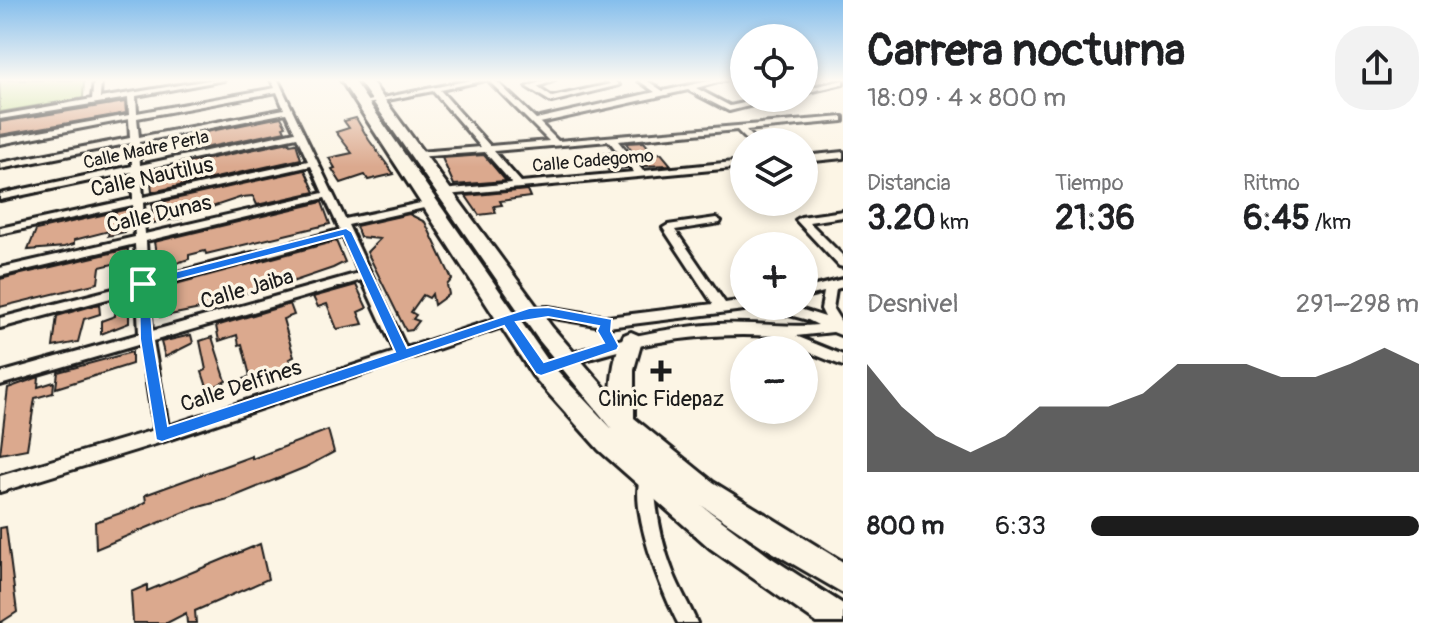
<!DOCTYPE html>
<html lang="es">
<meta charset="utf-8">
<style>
:root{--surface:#fff;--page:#f2f2f2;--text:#202124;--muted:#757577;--accent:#1c1c1c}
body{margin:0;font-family:Pangolin,sans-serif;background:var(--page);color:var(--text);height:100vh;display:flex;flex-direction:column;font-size:30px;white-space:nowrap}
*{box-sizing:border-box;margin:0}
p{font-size:26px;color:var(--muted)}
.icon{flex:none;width:44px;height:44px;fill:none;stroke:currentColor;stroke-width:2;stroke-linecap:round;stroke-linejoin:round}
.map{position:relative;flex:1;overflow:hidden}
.panel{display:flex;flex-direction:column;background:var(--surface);width:600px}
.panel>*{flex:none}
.fabs{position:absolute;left:730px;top:24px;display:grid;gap:16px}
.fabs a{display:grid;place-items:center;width:88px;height:88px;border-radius:50%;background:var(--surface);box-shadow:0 4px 12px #0003;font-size:40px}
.pin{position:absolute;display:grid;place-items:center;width:68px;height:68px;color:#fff;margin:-34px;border-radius:16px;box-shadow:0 4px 12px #0006}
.round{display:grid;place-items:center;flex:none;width:84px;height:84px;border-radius:32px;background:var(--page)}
.summary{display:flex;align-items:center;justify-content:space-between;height:136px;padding:0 24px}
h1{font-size:44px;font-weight:700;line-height:60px}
.metrics{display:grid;grid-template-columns:repeat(3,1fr);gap:12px;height:136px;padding:8px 24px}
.metrics div{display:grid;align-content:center}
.metrics b{font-size:34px;font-weight:700}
.metrics small{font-size:22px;font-weight:400}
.metrics p{font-size:22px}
.chart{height:224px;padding:16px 24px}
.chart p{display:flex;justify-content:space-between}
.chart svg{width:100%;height:144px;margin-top:8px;fill:var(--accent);opacity:.7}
ul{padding:0 24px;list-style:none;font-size:26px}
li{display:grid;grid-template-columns:128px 96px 1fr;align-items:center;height:60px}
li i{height:20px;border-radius:10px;background:var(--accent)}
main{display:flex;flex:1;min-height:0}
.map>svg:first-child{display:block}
</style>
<main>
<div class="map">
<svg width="843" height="623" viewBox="0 0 843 623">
<rect width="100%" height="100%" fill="#fcf5e5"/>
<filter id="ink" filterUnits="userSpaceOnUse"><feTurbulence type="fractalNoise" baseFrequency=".0125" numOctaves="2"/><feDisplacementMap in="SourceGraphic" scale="16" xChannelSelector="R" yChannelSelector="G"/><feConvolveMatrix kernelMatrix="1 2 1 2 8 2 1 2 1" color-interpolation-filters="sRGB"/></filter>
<g filter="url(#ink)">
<polygon fill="#c5e097" stroke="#707e5a" stroke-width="2" points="0,80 84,80 83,98 0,112"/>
<g fill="#dba98e" stroke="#1c1c1c" stroke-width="2">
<polygon points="125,102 126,113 0,135 0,122"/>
<polygon points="281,117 286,126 283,127 285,131 190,151 189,141 197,139 196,134"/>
<polygon points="356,118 369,140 394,174 368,180 365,175 341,183 332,169 335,168 329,158 352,153 336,132 349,128 344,121"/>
<polygon points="289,142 290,144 296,143 301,159 152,192 150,171"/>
<polygon points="644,142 654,154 661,153 671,165 643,166 626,143"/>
<polygon points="614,153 627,168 608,170 597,154"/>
<polygon points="484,155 506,181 454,185 442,158"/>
<polygon points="305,170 315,192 257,205 253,196 242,197 212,207 202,206 182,215 182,218 153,223 152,204"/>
<polygon points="527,190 530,197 500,201 502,205 494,206 496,213 479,215 466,196"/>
<polygon points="322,202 330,224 206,254 205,251 189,255 189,259 159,269 154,242"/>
<polygon points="128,209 125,232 108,236 109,231 74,240 74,244 64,247 28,250 36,230"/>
<polygon points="409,214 425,222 452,279 447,285 449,294 434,305 432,294 429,298 423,295 411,312 416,315 413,319 419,321 412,330 406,331 367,252 380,239 360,237 356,226"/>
<polygon points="336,241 345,262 333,268 280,286 237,295 238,297 215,306 160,317 157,289"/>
<polygon points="128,249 127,266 131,265 131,274 117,278 117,263 100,267 98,283 0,307 0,279"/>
<polygon points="356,285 367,308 358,312 363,324 337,329 327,304 318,307 313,297"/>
<polygon points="127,298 126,313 129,312 129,323 101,334 101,321 115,316 116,300"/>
<polygon points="99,304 100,314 84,319 78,342 53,347 57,316"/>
<polygon points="290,304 294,315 283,319 294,357 289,359 293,369 247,388 244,379 250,376 242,344 239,345 237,335 219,341 216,326"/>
<polygon points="191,335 193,343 165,357 161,342"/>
<polygon points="212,337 226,381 208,390 202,372 206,370 200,341"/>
<polygon points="132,352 132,364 56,388 58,372"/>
<polygon points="39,377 38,387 54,382 53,393 35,398 27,449 0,454 8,388"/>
<polygon points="328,430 334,452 306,467 228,499 192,509 96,549 95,522 135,508 146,502 145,495 252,456 252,459"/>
<polygon points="6,527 17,612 0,623 0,528"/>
<polygon points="260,544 268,579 195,611 196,623 187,623 186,613 167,623 133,623 131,592 147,585 147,591"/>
</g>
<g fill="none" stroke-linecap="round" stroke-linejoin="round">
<defs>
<g id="minor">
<path d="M 94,80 L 101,80 L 100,98 L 209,80 L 224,80 L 136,96 L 137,113 L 275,88 L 271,80 L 278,80 L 345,219 L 430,201 L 433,202 L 433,206 L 348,225 L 406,348 L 529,308 L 548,307 L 608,317 L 713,304 L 663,228 L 668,225 L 716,218 L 721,221 L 720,223 L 675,230 L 725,303 L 744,300 L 744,306 L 749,306 L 744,310 L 608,327 L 548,317 L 529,318 L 162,442 L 0,492 L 0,476 L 154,430 L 141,344 L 0,385 L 0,373 L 139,334 L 137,291 L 0,328 L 0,318 L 137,283 L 135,244 L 0,276 L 0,268 L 135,237 L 133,205 L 0,234 L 0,228 L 133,199 L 132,172 L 0,200 L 0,194 L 132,166 L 131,143 L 0,169 L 0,163 L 130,138 L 129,119 L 0,144 L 0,138 L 129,115 L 128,98 L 0,119 L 0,115 L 92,99 ZM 277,92 L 284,109 L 139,137 L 137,118 ZM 286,113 L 295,132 L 140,165 L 139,142 ZM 297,137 L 308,161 L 143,197 L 141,170 ZM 311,166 L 323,193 L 145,234 L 143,203 ZM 325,198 L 340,230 L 148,280 L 146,241 ZM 343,236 L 359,273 L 152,331 L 149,288 ZM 362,280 L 395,352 L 168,426 L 153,341 Z"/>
<path d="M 471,80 L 485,80 L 440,90 L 490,146 L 549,141 L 488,80 L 495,80 L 536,119 L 655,92 L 638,80 L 646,80 L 663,91 L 713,80 L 725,80 L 696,88 L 730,106 L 767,98 L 781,98 L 729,111 L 688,90 L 540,123 L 558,141 L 843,117 L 843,121 L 746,130 L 758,142 L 749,142 L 737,130 L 618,141 L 643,171 L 744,161 L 744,167 L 446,195 L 441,192 L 443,190 L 512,183 L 485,152 L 415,157 L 415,153 L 418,152 L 481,147 L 433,91 L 362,105 L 358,103 ZM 609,141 L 634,172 L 521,182 L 494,151 Z"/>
<polygon points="545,80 555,80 537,87 552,97 610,84 606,80 613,80 619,85 551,102 527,87"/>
<polygon points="843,80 843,84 804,93 804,89"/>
<polygon points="843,152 843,158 804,162 804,156"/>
<polygon points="843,211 843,217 809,222 843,256 843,267 839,266 796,220 801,217"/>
<path d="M 843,279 L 843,287 L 836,289 L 833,309 L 843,325 L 843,336 L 833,332 L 796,336 L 843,355 L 843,366 L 776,339 L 774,336 C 689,331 621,346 541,375 L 536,373 L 534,369 L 536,365 C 595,344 656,328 718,324 C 751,322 785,328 818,325 L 808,320 L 767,309 L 765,306 L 790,306 L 825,317 L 821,309 L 824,292 L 804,297 L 804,289 Z"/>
<path d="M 646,472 L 651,475 L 654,480 C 656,512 661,542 673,572 C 680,590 690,606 697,623 L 678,623 C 662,592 628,508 641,475 Z"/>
</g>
<path id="primary" d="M 341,80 L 353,80 L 549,362 L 613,430 L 538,339 L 358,80 L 370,80 L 552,327 L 611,395 C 612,374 614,354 624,335 L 631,332 L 638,335 L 642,341 L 634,369 L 634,418 L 713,482 L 843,562 L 843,593 L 762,546 L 701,505 L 770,557 L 843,604 L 843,623 L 817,623 L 710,548 L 599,450 L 533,376 Z"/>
</defs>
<use href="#minor" stroke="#1c1c1c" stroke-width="6"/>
<use href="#primary" stroke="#1c1c1c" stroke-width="6"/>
<use href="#minor" fill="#fcf5e5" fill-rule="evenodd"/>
<use href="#primary" fill="#fcf5e5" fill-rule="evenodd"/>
</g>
</g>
<linearGradient id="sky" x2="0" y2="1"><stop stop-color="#85beec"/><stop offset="0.48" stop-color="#fefaf3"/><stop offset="1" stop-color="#fefaf3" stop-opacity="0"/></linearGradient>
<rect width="843" height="167" fill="url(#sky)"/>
<path fill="#1a73e8" stroke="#fff" stroke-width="2" fill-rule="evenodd" d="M 346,228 L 352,232 L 407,348 L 529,308 L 548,307 L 612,319 L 611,331 L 619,346 L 617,350 L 541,376 L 536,374 L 504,326 L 162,442 L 156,440 L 140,339 L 139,281 ZM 343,236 L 395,352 L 168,426 L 153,339 L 149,287 ZM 548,317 L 599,326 L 597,331 L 604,343 L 544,362 L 516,322 Z"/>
<path fill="#1c1c1c" stroke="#fcf5e5" stroke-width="3" d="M657 359h8v8h8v8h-8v8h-8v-8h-8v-8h8z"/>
<g text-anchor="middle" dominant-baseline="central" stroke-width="7" stroke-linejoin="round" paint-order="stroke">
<g font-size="18" fill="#1c1c1c" stroke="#fcf5e5">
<text transform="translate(146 150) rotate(-12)">Calle Madre Perla</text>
<text transform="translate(593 161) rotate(-5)">Calle Cadegomo</text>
</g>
<g font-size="22" fill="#1c1c1c" stroke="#fcf5e5">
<text transform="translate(152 177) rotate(-12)">Calle Nautilus</text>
<text transform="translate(159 214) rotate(-13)">Calle Dunas</text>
<text transform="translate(247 289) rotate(-16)">Calle Jaiba</text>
<text transform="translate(241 386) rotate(-18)">Calle Delfines</text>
</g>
<g font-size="22" fill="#1c1c1c" stroke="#fcf5e5">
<text x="661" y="399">Clinic Fidepaz</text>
</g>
</g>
</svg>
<div class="fabs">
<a><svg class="icon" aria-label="locate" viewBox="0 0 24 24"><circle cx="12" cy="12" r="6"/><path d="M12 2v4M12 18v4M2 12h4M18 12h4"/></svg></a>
<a><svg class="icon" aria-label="layers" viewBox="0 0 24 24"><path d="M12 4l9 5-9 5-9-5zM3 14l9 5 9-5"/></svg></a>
<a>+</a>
<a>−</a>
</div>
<div class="pin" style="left:143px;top:284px;background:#1e9e55"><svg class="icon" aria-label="arrive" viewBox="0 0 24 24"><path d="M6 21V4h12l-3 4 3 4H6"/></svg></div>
</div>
<section class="panel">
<div class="summary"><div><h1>Carrera nocturna</h1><p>18:09 · 4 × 800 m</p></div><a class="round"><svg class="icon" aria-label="share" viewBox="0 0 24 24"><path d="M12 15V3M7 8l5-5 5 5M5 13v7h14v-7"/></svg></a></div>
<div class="metrics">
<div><p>Distancia</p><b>3.20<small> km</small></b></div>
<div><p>Tiempo</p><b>21:36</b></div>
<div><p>Ritmo</p><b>6:45<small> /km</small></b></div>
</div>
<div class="chart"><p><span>Desnivel</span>291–298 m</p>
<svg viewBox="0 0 160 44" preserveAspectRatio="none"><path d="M0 44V11L10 24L20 33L30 38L40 33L50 24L60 24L70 24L80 20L90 11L100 11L110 11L120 15L130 15L140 11L150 6L160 11V44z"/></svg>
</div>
<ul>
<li><b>800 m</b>6:33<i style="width:100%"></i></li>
</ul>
</section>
</main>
